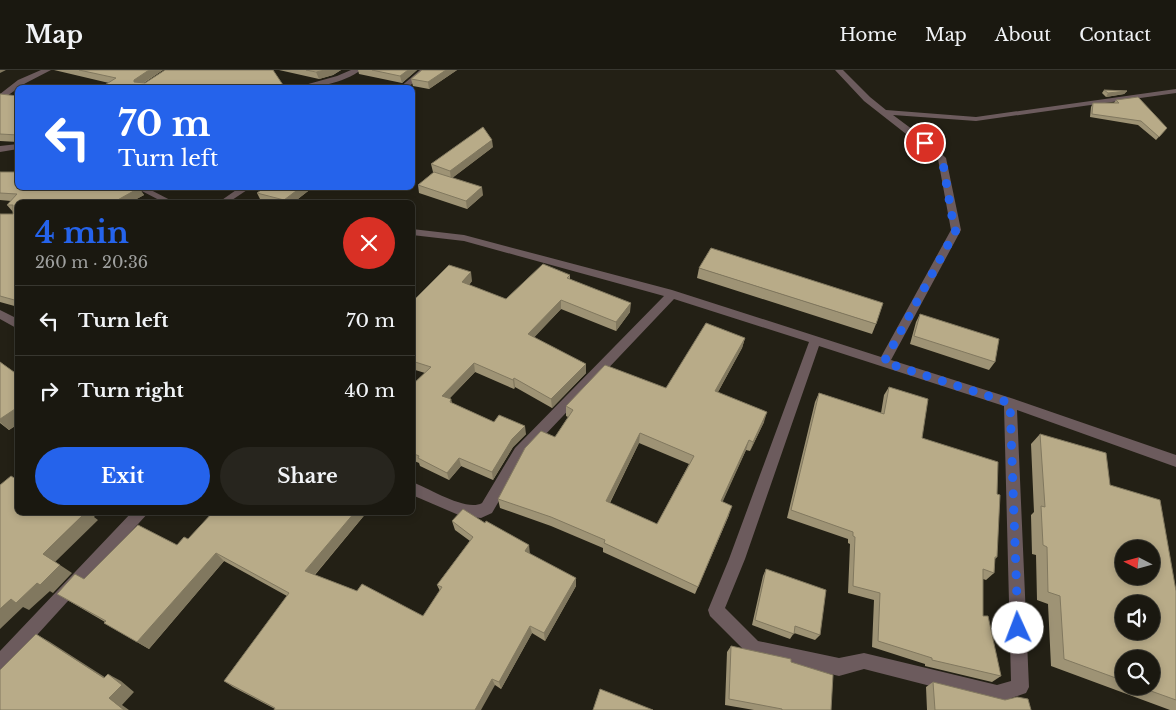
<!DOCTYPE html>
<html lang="en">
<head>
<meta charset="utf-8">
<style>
	body { margin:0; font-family:"Libre Baskerville",serif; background:#27251e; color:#f1f3f6; height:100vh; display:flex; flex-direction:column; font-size:19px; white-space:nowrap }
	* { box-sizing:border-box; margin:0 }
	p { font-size:16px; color:#9fa09f }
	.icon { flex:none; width:28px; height:28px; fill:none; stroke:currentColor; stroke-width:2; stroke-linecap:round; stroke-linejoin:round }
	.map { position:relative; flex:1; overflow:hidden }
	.drawer { position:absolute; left:15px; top:130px; width:400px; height:315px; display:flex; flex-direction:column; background:#1a1810; border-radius:8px; box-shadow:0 2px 8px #0003,0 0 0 1px #383730 }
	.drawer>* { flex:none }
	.top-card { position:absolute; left:15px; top:15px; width:400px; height:105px; border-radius:8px; box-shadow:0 2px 8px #0003,0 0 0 1px #383730; background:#2563eb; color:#fff; overflow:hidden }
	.needle { width:32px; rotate:276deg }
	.tools { position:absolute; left:1115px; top:470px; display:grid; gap:10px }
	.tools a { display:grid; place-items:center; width:45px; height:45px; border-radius:50%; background:#1a1810; box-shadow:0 2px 8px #0003,0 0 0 1px #383730; font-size:25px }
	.pin { position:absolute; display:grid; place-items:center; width:42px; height:42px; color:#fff; margin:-21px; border:2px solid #fff; border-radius:50%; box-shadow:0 1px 5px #0007 }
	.me { position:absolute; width:55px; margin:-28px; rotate:358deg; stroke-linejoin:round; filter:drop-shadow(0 0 4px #0008) }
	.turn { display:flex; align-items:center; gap:18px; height:105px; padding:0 20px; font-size:22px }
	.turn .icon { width:65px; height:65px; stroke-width:2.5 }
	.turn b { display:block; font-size:35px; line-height:42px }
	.round { display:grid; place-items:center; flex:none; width:52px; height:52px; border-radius:26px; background:#27251e }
	.overview { display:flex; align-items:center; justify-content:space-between; height:85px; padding:0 20px }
	h1 { font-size:30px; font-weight:700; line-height:38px; color:#2563eb }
	.primary-button { display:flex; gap:10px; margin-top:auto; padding:10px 20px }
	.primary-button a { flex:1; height:58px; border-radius:30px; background:#2563eb; color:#fff; font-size:20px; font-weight:700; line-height:58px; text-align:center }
	.primary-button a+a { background:#27251e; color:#f1f3f6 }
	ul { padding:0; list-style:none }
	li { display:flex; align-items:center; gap:15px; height:70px; padding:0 20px; border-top:1px solid #383730 }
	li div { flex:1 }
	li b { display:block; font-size:19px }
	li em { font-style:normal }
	header { display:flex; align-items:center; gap:30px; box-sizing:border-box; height:70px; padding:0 25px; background:#1a1810; border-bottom:1px solid #383730 }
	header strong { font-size:24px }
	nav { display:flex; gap:28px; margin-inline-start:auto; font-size:18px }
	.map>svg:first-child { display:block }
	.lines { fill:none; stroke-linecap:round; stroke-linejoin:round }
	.street { fill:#6c5b5d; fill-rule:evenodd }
	.wall { fill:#9e9375; fill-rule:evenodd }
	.shaded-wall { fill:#81785f }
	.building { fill:#b8ab88; stroke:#81785f; fill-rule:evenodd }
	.route { stroke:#2563eb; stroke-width:9; stroke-dasharray:0 16.2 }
</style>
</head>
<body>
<header>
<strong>Map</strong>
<nav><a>Home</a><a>Map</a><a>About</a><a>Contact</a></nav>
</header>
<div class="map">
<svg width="1176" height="640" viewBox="0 0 1176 640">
	<rect width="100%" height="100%" fill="#232015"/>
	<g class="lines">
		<!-- street -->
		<path class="street" d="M41,0h10l-27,14 -17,12 -7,-2 18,-14z
			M351,0h10c-17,13 -46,18 -67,18l43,-12z
			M420,0h9l-22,18h-8z
			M835,0h8l27,27 16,13 90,7 200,-28v4l-200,28 -83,-6 35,26 18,17 15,72 -70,130 123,39 162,56v12l-159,-57 12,277 -3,6 -29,10 -133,-34 -25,7 -85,-20 -6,-2 -38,-38 -2,-6 21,-51 80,-217 -135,-43 -149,157 -33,57 -11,5 -20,-2 -49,-21v-13c17,6 54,30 70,21l33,-55 149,-152 -200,-55 -52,-6v-6l52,6 208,55 209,67 70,-127 -13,-71 -74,-58zM819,276l185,60 7,275 -14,4 -133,-32 -25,5 -81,-17 -33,-33 20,-49z
			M18,74v5l-18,3v-6z
			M136,118h11l27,14h-11z
			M239,118h11l-21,14h-10z
			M0,240l18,9v10l-18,-10z
			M132,442h17l-143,157 -6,3v-21z"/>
	</g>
	<!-- wall -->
	<path class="wall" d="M54,0h109l-19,13h-35z
		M279,0h62l-8,5 -14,4z
		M358,0h59l-15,13 -43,-9z
		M422,0h35l-28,19 -16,-3 -2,-7z
		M1104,20l23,1 -3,3 -18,3 -4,-4z
		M0,24l18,2v46l-18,-1z
		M1116,30l51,28 -11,12 -18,-15 -48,-8 1,-10 2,-4h21z
		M493,77l-41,31 31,17 -16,14 -48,-16 -1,-8 16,-13h-1l-2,-8z
		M0,102l139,16 5,7 -13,7h-113v105l-18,-5v-88h13v-2l-6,-7 4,-4 -11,-1z
		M312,118l-18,14h-27l-6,-1 -4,-8z
		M699,198l177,56 -4,10 -175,-56z
		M570,205v4l60,33 -14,19 -55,-22 -27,28 52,36 -34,35 -37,-21 -1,2 -39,-17 -26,27h2l1,4 42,19 32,12 -13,13 -20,33 -32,-14 -12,14 -29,-14 -1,-3 -7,-3v-75l13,-12 -13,-4v-71l3,1 57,-18 -3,4 37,14z
		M920,244l75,48 -6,8 -79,-26 6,-22z
		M745,268l-3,10 -24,44 46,30 -14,29 -4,-1 -24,52 7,13 -34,79 -92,-42v-4l-52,-22 -51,-18 -2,-9 57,-62 13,-20 -2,-1v-10l100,-18zM639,373l50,21 -32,60 -47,-21z
		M0,292l18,13v49l-9,6 -9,-7z
		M889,317l33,51 75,56v63l-2,2 -1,14 -8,7 -3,-1v37l18,60 -9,6 -67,-16v-2l-53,-17 2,-47 -26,-7 2,-49 -2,-1v-4l-61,-21 28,-116 4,-9 62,20 3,-18z
		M1040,364l70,51 66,106v119h-6l-119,-44 -3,-62 -11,-4 -1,-45 -4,-1 -1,-39 3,-3 -3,-68zM1124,589l27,27h-27z
		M203,442h164l-52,63 108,41 17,-25 -3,-6 33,-44 -15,-11 -3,-9 78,33 46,32 -31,55 -13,-8 -31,56 -6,-4 -220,24 -42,-22 -9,-6 63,-85 -63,-35 -75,88 -45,-26 1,-1 -48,-28 27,-15 93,-34 11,-6 22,-23z
		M766,499l54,66 -5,5 -21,-7 -4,6 -38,-14 11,-49z
		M731,576l60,16 40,48h-77l-29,-5 2,-53z
		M933,612l98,28h-104l-1,-23z"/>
	<!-- shaded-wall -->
	<path class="shaded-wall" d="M0,0h6l-6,3z
		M149,0h14l-25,16 -4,-4v-2z
		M325,0h16l-8,5 -14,4 -3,-7z
		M408,0h9l-15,13 -2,-7z
		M446,0h11l-28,19 -1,-7z
		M1127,21l-3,3 -18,3 2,-4z
		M492,70l1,7 -42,32 -1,-8z
		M482,117l1,8 -16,14 -1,-8z
		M139,118l5,7 -13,7h-17z
		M300,118h12l-18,14h-9l-1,-2z
		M471,202l1,9 -8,10 -2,-9z
		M561,230v9l-32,34 -1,-9z
		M631,233l-1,9 -14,19v-9z
		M745,268l-3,10 -29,53 2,-10z
		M474,293l1,9 -31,32 -2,-8z
		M586,294v9l-34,35 -1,-9z
		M514,308l1,9 -1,2 -1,-9z
		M18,337v17l-9,6 -9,-8v-3z
		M767,342l-3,10 -14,29 3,-9z
		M525,356l1,8 -13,13 -20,33 -1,-8 20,-33z
		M640,363l-1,10 -33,67v-9z
		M749,370l-3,10 -27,60 2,-9z
		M459,388l2,8 -12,14 -2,-7z
		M732,436l-3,9 -34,79 3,-7z
		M86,442h12l-4,5 4,3 -43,42 -12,-8z
		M355,442h12l-56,67 -6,-8z
		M529,475l1,9 -5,-3z
		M216,483l8,8 -75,88 -12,-7z
		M60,495l12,8 -19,20 -13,-8z
		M576,508v8l-31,55 -1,-8z
		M37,513l13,8 -21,19 -6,-3 -23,22v-20l11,-10z
		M530,556l2,7 -31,56 -2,-7z
		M36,564l14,8 67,43 -13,-7z
		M108,604l13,7 13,11 -12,13 7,5h-5l-15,-12z
		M492,609l3,6 -14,25h-6z"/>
	<!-- building -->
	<path class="building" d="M79,0h70l-15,10v2l11,1 20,-13h108l12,18h-185l16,-10z
		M306,0h19l-9,2z
		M372,0h36l-8,6z
		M422,0h24l-18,12 -17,-3z
		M1104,20l23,1 -19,2z
		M0,24l18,2v39l-18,-1z
		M1138,27l29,31 -8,9 -18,-16 -49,-7 1,-11h26l-3,-3z
		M483,57l9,13 -42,31 -19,-7z
		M0,102h18v16h121l-25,14h-96v99l-18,-5v-82h13v-9h-6l10,-11 -17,-1z
		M434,102l48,15 -16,14 -48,-16z
		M264,118h36l-16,12 -27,-7z
		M711,178l172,55 -7,21 -177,-56z
		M543,194l27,11 -3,3 64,25 -15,19 -55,-22 -33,34 58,30 -35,35 -37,-21 -1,2 -39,-17 -32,33 9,3 -1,3 44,20 5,-7 26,11 -13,13 -20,33 -33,-14 -12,15 -29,-15 1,-2 -7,-3v-68l19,-18 -19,-6v-63l3,1 34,-34 22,7 -9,10 44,17z
		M920,244l79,25 -4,23 -81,-26z
		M706,253l39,15 -30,53 52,21 -14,30 -4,-2 -28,61 11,5 -34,81 -94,-44 1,-3 -54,-23 -53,-18 27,-51 16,-17 14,6 18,-27 -7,-4 39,-41 61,23zM640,363l54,23 -37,68 -51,-23z
		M0,292l18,13v32l-18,12z
		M889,317l39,12 -6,39 76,24 -1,32 3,1 -3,62h-2l-1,16 -11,-4v47h5l13,60 -69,-16v-2l-54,-17 2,-48 -27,-7 2,-49 -2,-1v-4l-62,-22 28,-117 65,21z
		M1040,364l66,19 4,32 50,15 16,91v109l-39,-14h14v-27h-27v22l-60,-22 -4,-63 -12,-4 -1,-45 -4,-2 -2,-39 4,1zM1124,479h27v27h-27zM1124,534h27v27h-27z
		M11,406l5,3 2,-2v35h68l-43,42 17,11 -20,20 -3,-2 -21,20 -5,-4 -11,10v-124z
		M463,439l22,14 1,-2 43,24 -4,6 51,27 -32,55 -14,-7 -31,56 -7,-3 -17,31h-201l1,-2 -51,-27 65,-88 -73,-40 -79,89 -33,-19 2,-2 -49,-27 18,-20 9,5 54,-54 39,20 7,-8 4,2 25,-27h142l-50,59 52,20 5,-7 61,32 19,-29 -5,-2 36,-48 -21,-16z
		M766,499l60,21 -6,45 -25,-9 -1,8 -39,-14z
		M36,564l68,44 4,-4 14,11 -13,13 15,12h-124v-40z
		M731,576l60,13v3l42,13 -2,35h-49v-1l-53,-10z
		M933,612l72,18 12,-3 11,2 3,11h-96z
		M600,619l53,21h-60z"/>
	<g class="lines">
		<!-- route -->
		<path class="route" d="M925,73l17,15 10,58 4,14 -72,132 126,41 8,225"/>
	</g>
</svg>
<div class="tools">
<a><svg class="needle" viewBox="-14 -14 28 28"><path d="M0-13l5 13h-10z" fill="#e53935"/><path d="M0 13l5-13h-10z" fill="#9fa09f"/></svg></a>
<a><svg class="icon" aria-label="sound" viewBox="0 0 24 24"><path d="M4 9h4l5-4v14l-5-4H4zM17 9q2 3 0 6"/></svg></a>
<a><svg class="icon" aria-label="search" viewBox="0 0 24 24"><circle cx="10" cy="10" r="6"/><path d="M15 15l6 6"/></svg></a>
</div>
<div class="pin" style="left:925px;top:73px;background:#d93025"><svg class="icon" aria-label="arrive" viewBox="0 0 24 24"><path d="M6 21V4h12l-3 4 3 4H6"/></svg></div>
<svg class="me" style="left:1018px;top:558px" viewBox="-20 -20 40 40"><circle r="19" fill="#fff"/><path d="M0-13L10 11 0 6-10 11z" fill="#2563eb"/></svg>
<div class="top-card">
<div class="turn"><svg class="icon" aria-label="left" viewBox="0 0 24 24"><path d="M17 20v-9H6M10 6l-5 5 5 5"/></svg><div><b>70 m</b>Turn left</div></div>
</div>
<section class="drawer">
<div class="overview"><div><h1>4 min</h1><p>260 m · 20:36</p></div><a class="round" style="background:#d93025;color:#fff"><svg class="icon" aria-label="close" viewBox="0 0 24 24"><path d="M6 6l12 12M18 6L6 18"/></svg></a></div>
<ul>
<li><svg class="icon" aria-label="left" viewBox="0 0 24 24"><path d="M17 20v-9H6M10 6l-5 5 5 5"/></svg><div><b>Turn left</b></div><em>70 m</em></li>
<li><svg class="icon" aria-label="right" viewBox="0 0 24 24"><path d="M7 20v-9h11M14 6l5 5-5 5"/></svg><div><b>Turn right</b></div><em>40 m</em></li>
</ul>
<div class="primary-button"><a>Exit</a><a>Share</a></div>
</section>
</div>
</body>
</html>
